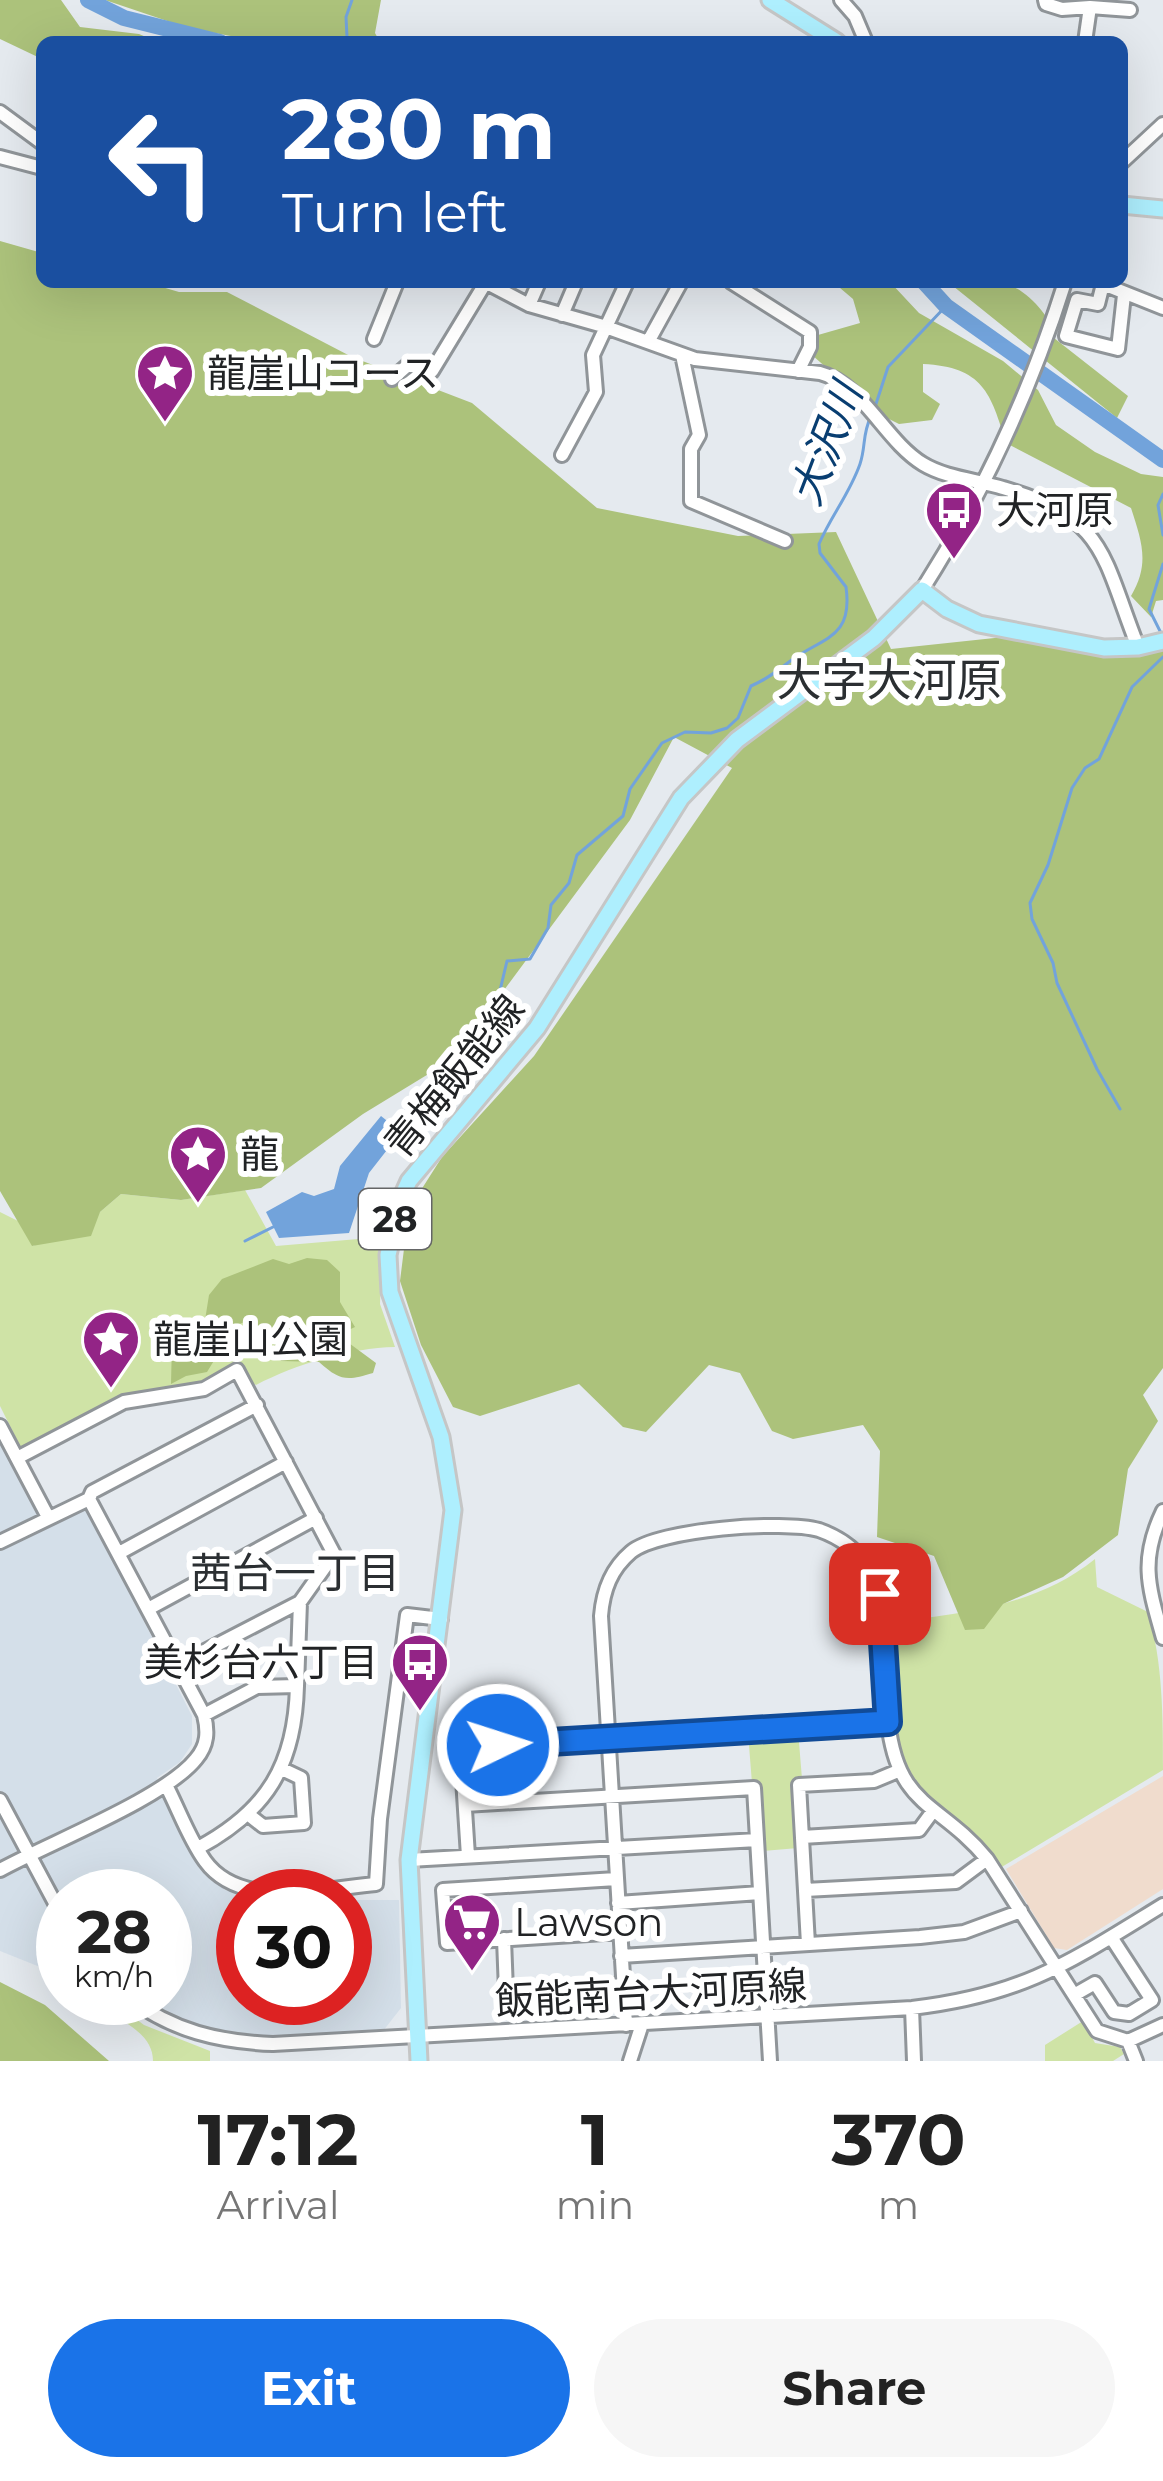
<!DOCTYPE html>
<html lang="en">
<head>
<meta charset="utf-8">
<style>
	body { margin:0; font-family:Montserrat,"Noto Sans JP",sans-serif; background:#f6f6f6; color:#222; height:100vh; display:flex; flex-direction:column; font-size:45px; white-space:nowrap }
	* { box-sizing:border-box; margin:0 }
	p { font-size:39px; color:#767676 }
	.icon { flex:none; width:66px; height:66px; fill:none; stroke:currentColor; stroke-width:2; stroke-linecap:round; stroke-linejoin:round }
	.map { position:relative; height:2061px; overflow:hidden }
	.sheet { display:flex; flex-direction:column; background:#fff; flex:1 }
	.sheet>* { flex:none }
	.banner { position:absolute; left:36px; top:36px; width:1092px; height:252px; border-radius:18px; box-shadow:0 12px 48px #0002; background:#1a4fa0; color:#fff; overflow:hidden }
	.speed { position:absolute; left:36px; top:1869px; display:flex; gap:24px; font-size:60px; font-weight:700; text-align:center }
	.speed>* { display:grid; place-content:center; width:156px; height:156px; border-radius:50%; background:#fff; box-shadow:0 12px 48px #0002; line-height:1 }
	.speed small { font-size:30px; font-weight:400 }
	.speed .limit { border:18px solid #d22; background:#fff; color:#111 }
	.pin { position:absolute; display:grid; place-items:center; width:102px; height:102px; color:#fff; margin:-51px; border-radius:24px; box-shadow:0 6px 18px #0006 }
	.me { position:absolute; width:132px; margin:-66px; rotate:86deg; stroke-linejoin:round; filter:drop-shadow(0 0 9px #0008) }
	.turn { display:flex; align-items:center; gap:42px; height:252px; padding:0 48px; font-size:54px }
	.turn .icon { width:156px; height:156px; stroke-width:2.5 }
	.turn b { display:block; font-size:84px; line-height:102px }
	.eta { display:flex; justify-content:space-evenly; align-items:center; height:204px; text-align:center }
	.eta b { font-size:72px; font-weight:700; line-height:84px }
	.button { display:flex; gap:24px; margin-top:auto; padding:24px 48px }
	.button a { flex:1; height:138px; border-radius:72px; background:#1a73e8; color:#fff; font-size:48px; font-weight:700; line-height:138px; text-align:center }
	.button a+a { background:#f6f6f6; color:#222 }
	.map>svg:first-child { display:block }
	.commercial { fill:#f0dccd }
	.built { fill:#d4dfe9 }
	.green { fill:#cfe3a6 }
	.forest { fill:#acc27b }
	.water { fill:#72a3db }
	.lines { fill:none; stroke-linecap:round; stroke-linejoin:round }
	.stream { stroke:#72a3db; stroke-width:3 }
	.river { stroke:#72a3db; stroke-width:16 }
	.minor-casing { stroke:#909599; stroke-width:18 }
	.major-casing { stroke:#c5c6c6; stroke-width:21 }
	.minor { stroke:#fff; stroke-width:12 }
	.major { stroke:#aeeffe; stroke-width:15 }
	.route-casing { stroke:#114b97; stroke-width:30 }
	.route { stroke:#1a73e8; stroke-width:21 }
	.labels { text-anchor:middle; stroke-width:12; stroke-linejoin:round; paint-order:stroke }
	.shield { fill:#fff; stroke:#646566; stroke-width:3 }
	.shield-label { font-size:36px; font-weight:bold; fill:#212325 }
	.poi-label { font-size:39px; fill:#212325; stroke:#fff; text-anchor:start }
	.street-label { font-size:39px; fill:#212325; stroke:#fff }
	.water-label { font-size:42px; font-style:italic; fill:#093e71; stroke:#fff }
	.neighbourhood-label { font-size:42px; fill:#2b2f32; stroke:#fff }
	.quarter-label { font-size:45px; fill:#2b2f32; stroke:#fff }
</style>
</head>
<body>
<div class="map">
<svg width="1163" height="2061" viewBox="0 0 1163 2061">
	<rect width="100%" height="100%" fill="#e5eaef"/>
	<!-- commercial -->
	<path class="commercial" d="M1163,1776v113l-96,61 -13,-2 -48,-79z"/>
	<!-- built -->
	<path class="built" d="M0,1440l45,89 42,-20 105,207v28l-12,18 -23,16 43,88 25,24 25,6h-7v102h102v-98h54l2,108 -18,23 -105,8 -52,-4 -55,-16 -32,-21h26v-102h-102v65l-8,12 -55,-22z"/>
	<!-- green -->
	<path class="green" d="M245,1190l31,56 106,-9 -2,67 15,43c-45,1 -99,17 -139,38l-9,-6 -8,-13 -39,19 -78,13 -101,50 -21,-42v-194l18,9 15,25 67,-34 21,-18 60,6z
		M1095,1559l2,28 51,25c15,51 15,104 15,158l-163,98c-25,-30 -57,-50 -84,-78 -31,-34 -26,-122 -30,-167 73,-9 150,-16 209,-64z
		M798,1730l4,49 -9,2 5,67 -35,3 -6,-68h-5l-4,-50z
		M88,1998h20l36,27 66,26v10h-57c0,-33 -43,-43 -65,-63z
		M1083,2021l12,22 25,4 4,7 -11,7h-68v-16z"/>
	<!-- forest -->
	<path class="forest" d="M0,0h61l19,27 59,7 19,8h-116v17l-42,-20z
		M105,0h276l-6,33 5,9h-118l-74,-14z
		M0,241l42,12v29h103l34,10h48l125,65 120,46 125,105 141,28 98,-4 55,117 132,-14 84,20 56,-5v718l-20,27 15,26 -30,48 -10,66 -55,42 -60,27 -19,25 -19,1 -31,-74 -57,-19 3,-86 -17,-26 -70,14 -21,-8 -32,-58 -31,-8 -63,67 -23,-5 -44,-43 -99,32 -27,-9 -32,-62 -21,-64 9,-72 33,-52 92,-101 198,-288 -58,-31 -44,83 -177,239 -90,55 -102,74 -80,12 -60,-6 -21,18 -9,24 -59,10 -32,-55z
		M833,282h57l29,31 84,48 35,29 18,35 39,27 46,22 22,3v123l-7,1 -5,16 -20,-21c19,-32 11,-54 0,-88l-125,-65c-15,-50 -23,-76 -83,-79v28l17,12 -8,16 -33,4 -20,-10 -67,-59 6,-20 42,-12 -7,-24z
		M948,282c17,0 36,-3 52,0 23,4 52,33 54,56l74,58 -11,22z
		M307,1258l20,2 13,12v30l15,25 -17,8 38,28 -3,10c-26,8 -33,8 -54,-11l-38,-1 -12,-26 -21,-14 -12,4 -29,47 -21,4 -15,8 1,-42 30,-3 7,-44 13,-16 51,-20 16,5z
		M0,1982l45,23 64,56h-109z"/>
	<!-- water -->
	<path class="water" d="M381,1116l20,16 -32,41 -20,60 -70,5 -13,-26 36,-20 12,4 20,-7 6,-23z"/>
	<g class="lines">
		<!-- stream -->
		<path class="stream" d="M351,42l-4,-5 -1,-20 6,-17
			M875,407l13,-40 58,-61
			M1163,494l-5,11 5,30
			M1162,635l-13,-26 14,-45
			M1120,1109l-23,-40 -40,-86 -4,-20 -21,-44 -2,-16 18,-38 24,-77 13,-20 14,-9 33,-72 31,-30
			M392,1124l100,-100 15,-63 23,-2 18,-31 3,-23 18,-22 8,-28 46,-39 7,-27 32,-46 23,-11 26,1 16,-5 11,-10 13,-32c17,-7 27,-16 42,-27 32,-22 60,-22 53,-72l-26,-34 -1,-9c12,-28 31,-51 41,-80 6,-18 2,-29 11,-48
			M245,1241l28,-14"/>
		<!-- river -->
		<path class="river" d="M88,0l36,18 96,24
			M924,282l22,24 217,154"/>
		<defs>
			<path id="minor" d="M841,0l14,16 11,26
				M1045,0l1,4 16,5 28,-2 -5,35
				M1090,7l40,3
				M0,112l42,31
				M0,157l42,11
				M1122,162l41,-38
				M485,282l44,23 74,21 92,33 125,14c43,11 65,68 103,91 23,14 55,16 80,24 104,30 99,68 135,159
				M731,282l79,50v15l-12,24
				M1124,295l-6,54 -52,-13 11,-36 21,4 5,-20 60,24
				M529,305l10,-23
				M562,315l14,-33
				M374,339l23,-57
				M648,342l33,-60
				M682,355l17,80 -8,14v52l94,40
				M392,379l16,-14 24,6 54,-89
				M562,455l34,-63 -3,-37 34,-73
				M922,590c61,-96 109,-200 143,-308
				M0,1426l48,91
				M17,1458l107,-56 80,-13 33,-19 97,184 -34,48
				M1163,1511c-24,50 -14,77 0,127
				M0,1542l89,-43 3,-7 165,-87
				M119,1553l167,-91
				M148,1609l168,-91
				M178,1665l122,-63 -3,84
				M166,1785c13,25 23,54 39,76 36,50 120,27 171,23l4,-65 27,-204 34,4
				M0,1800l63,118
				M465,1805l289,-17 16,273
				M249,1815l14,11 41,-3 -3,-45 -19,-9
				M802,1837l117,-7 14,-19
				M198,1848c69,-37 97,-83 99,-162l-40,1 -53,28
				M468,1856l-7,-108 427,-26c10,87 51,79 99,137l110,172 31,10 35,-16
				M409,1860l348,-20
				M0,1870c49,-27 165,-72 196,-111 12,-14 12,-28 8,-44l-115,-216
				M616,1879l-173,11 4,53 173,-11
				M805,1890l151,-8 31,-23
				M618,1903l142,-10
				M504,1939l2,52 117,-6
				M808,1944l-9,-159 75,-4 24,-10
				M621,1956l299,-19 44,-5 57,-21
				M1074,1995l21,-12 19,29 15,2 23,-14 -41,-63
				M129,1998c44,33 90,44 144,46l639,-36c112,-13 158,-46 251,-103
				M912,2008l2,53
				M626,2025l-25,-409c2,-26 10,-47 30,-64 28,-23 153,-32 188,-22 20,7 38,20 50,38 25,41 18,107 19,154
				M1128,2041l8,20
				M630,2061l12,-37"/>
			<path id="major" d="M770,0l67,42
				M1122,205l41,4
				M419,2061l-10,-201 44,-350 -12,-73 -51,-145 -2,-37 12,-54 9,-20 128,-153 144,-230 56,-58 137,-102 48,-48 25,19 32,15 125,24 34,-1 25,-6"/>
		</defs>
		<!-- minor casing -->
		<use href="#minor" class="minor-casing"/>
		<!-- major casing -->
		<use href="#major" class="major-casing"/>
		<!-- minor -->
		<use href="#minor" class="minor"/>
		<!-- major -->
		<use href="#major" class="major"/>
	</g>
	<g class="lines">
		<defs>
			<path id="route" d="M498,1745l390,-23 -8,-128"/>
		</defs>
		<!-- route casing -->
		<use href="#route" class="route-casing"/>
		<!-- route -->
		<use href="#route" class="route"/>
	</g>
	<!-- icons -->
	<defs>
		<symbol id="sight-pin" viewBox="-11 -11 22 30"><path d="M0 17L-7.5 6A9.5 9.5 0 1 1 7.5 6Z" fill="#932486" stroke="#fff"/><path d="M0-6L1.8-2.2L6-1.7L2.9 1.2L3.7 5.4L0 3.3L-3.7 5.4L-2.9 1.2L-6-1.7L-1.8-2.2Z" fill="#fff"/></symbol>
		<symbol id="bus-pin" viewBox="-11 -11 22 30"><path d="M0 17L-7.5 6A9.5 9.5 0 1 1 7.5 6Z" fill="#932486" stroke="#fff"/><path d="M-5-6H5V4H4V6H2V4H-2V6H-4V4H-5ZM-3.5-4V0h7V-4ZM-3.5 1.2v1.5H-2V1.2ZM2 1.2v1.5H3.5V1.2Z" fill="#fff"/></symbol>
		<symbol id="supermarket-pin" viewBox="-11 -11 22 30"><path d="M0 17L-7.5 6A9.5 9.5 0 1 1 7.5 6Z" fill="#932486" stroke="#fff"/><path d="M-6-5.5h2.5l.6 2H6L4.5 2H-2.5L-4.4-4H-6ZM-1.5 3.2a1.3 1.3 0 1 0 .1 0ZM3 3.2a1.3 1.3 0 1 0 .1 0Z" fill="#fff"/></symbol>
	</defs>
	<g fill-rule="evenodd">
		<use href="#sight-pin" x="132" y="340" width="66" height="90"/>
		<use href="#bus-pin" x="921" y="477" width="66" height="90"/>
		<use href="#sight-pin" x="165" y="1121" width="66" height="90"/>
		<use href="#sight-pin" x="78" y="1306" width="66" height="90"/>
		<use href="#bus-pin" x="387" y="1629" width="66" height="90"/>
		<use href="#supermarket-pin" x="439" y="1889" width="66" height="90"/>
	</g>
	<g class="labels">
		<!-- shield labels -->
		<rect class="shield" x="359" y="1189" width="72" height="60" rx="9"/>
		<g class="shield-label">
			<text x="395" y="1232">28</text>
		</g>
		<!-- poi labels -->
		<g class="poi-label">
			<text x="207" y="387">龍崖山コース</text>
			<text x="996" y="524">大河原</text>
			<text x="240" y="1168">龍</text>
			<text x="153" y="1353">龍崖山公園</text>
			<text x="378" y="1676" text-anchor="end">美杉台六丁目</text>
			<text x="514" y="1936">Lawson</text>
		</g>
		<!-- street labels -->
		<g class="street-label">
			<text transform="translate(454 1076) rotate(-51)" y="14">青梅飯能線</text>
			<text transform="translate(651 1993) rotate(-3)" y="14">飯能南台大河原線</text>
		</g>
		<!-- water labels -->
		<g class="water-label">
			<text transform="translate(826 444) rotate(-69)" y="15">大沢川</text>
		</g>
		<!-- neighbourhood labels -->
		<g class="neighbourhood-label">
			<text x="295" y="1588">茜台一丁目</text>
		</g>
		<!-- quarter labels -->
		<g class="quarter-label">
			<text x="889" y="696">大字大河原</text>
		</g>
	</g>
</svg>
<div class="speed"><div>28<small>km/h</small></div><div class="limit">30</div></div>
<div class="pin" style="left:880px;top:1594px;background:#d93025"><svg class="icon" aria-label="arrive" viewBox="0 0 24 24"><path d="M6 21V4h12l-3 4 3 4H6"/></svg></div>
<svg class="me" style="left:498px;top:1745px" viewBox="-20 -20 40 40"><circle r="17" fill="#1a73e8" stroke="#fff" stroke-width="3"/><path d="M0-11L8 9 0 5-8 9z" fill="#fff"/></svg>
<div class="banner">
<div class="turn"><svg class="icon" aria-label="left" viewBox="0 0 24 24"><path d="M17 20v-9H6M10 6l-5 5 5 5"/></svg><div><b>280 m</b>Turn left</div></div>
</div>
</div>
<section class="sheet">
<div class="eta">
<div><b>17:12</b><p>Arrival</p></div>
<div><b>1</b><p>min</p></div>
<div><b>370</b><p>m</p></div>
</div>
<div class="button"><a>Exit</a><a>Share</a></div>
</section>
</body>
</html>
